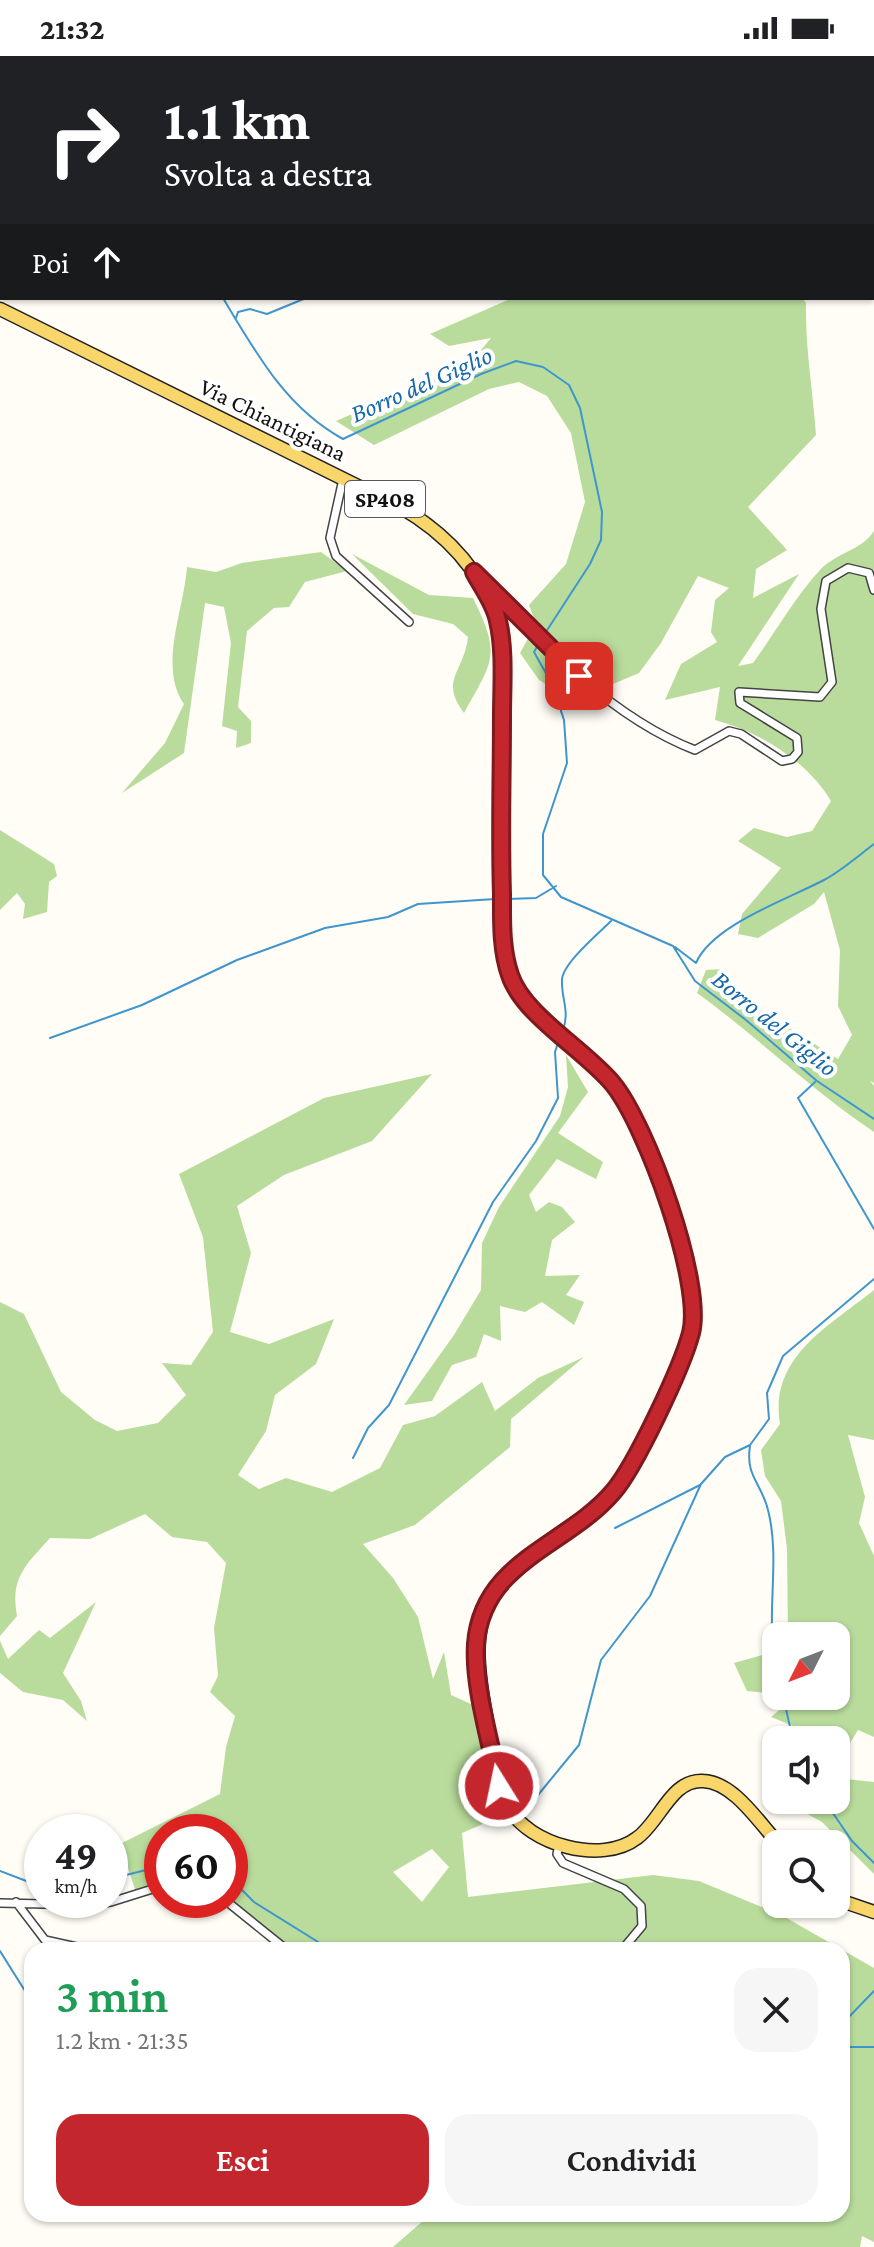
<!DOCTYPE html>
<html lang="it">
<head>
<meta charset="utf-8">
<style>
	body { margin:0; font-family:"Crimson Pro",serif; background:#f6f6f6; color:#202124; height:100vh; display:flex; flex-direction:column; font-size:30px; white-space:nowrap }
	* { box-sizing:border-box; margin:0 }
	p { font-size:26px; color:#757577 }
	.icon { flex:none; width:44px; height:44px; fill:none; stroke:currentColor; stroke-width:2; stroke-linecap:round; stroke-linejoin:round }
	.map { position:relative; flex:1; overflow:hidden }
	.panel { position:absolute; left:24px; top:1886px; width:826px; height:280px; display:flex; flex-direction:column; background:#fff; border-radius:24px; box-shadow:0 2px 6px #0004 }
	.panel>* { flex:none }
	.hud { position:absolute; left:0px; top:0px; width:874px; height:244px; box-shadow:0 2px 6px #0004; background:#202124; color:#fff; overflow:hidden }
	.needle { width:52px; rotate:228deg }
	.buttons { position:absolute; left:762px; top:1566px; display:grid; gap:16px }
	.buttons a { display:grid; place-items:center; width:88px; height:88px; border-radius:16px; background:#fff; box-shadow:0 2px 6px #0004; font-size:40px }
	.speed { position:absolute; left:24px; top:1758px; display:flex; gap:16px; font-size:40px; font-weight:700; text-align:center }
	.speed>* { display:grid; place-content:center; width:104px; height:104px; border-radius:50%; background:#fff; box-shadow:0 2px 6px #0004; line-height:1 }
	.speed small { font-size:20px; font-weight:400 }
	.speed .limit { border:12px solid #d22; background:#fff; color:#111 }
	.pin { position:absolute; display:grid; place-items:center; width:68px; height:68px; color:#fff; margin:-34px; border-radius:16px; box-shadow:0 4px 12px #0006 }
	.me { position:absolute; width:88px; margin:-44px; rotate:350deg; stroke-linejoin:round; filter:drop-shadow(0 0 6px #0008) }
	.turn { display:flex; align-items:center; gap:28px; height:168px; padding:0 32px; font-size:36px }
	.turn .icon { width:104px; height:104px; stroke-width:2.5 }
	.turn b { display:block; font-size:56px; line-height:68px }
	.then { display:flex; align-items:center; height:76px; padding:0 32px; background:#0003; gap:16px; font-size:30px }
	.round { display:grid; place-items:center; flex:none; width:84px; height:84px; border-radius:24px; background:#f6f6f6 }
	.headline { display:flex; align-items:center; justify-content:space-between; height:136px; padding:0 32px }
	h1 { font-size:48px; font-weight:600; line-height:60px; color:#1e9e55 }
	.action { display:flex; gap:16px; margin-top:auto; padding:16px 32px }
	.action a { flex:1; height:92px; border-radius:24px; background:#c4262e; color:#fff; font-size:32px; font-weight:600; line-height:92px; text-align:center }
	.action a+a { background:#f6f6f6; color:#202124 }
	.status { display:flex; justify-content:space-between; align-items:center; height:56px; padding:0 40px; background:#fff; direction:ltr }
	.status svg { height:22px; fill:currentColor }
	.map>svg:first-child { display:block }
	.forest { fill:#b9dc9c; fill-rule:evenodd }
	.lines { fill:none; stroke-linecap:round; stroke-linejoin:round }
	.stream { stroke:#3f96cf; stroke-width:2 }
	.street-casing { stroke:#444; stroke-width:10 }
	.primary-casing { stroke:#222; stroke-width:15 }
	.street { stroke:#fff; stroke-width:7 }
	.primary { stroke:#f9d66b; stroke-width:12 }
	.route-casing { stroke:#7f191e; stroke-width:20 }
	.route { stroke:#c4262e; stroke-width:14 }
	.labels { text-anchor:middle; stroke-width:8; stroke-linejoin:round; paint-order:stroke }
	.shield { fill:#fff; stroke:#585858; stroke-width:2 }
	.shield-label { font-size:22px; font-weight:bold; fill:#111 }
	.street-label { font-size:24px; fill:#111; stroke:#fff }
	.water-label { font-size:26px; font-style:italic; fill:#1768a6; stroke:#fff }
</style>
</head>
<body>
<div class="status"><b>21:32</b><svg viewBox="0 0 49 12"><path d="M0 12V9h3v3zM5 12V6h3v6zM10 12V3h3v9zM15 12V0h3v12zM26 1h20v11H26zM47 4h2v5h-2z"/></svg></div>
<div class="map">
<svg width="874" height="2191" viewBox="0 0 874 2191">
	<rect width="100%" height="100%" fill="#fffdf5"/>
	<!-- forest -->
	<path class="forest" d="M22,0h228l-198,2z
		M269,0h373v2h-371z
		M512,242h290l4,5c-1,45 7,88 10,132l-68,72 39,43 -31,19 -3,29 46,-24 -61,92 15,-3c22,-30 42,-66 67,-93 17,-18 41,-19 54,-39v552l-4,-2 4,5v46c-63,-42 -116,-95 -177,-139l9,-23 17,-1 16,27 99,63 14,-24 -14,-29 2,-56 -16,-58 -10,12 -56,34 -20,-4 4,-20 39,-46 -43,-27 16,-13 33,9 25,-6 19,-30c-24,-40 -71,-69 -116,-81l5,-33 -55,13 16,-36 36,-22 -6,-10 4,-32 14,-12 -31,-12 -37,67 -22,30 -26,11 -24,-14 4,30 -10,7 -44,-27 -19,-27 16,-29 -7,-19 37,-41 19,-62 -14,-69 -24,-37 -28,-14 -30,7 -115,56 -38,-24 135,-59 20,-24 -42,8 -19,-12z
		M321,496l26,19 -42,11 -16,25 -15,1 -27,23 -9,76 13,14v22l-15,5 1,-17 -15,-5 9,-83 -7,-36 -19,-4 -21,150 -62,40 43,-50 19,-39c-26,-37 0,-94 3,-137l29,5 26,-9z
		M352,498l77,41 44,3c28,57 21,61 -9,115 -25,-34 0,-40 4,-76l-15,-13 -40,-10z
		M0,774l54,34 3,12 -8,6 -2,30 -24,7 2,-15 -8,-11 -17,17z
		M566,999l22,37 -30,41 45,29 -7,17 -39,-20 -28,36 7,17 13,-10 13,5 13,15 -23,18 -7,36 35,-1 -14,20 18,7 -10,23 -32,-23 -17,10 -25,-6 1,35 -17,-7 -8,23 -24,8 -20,36 -28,4 50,-70 27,-45 1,-47 17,-36 61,-91 8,-29z
		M432,1018l-60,67 -88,34 -47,31 14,47 -21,79 39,12 65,-25 -18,45 -41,31 -9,36 -28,44 21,14 27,-11 46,14 48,-24 23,-43 32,-9 47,-34 13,29 43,-33 46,-21 -73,62 -1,28 -95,78 -52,19 30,34 25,39 15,62 11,-27 7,43 22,10 26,112 -37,16 6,64 185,-22 46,6 84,35 91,52v274l-12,-6 -2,11h-467l38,-33h411v-264h-558l-54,-50v-68h-68v60h-26l-16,-48 100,-50 6,-47 9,-31 -25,-24 8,-16 -4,-48 12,-65 -19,-21 -35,-5 -27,-23 -55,25 -40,-1c-24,27 -40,39 -33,78l-17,20v-334l24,12 37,78 34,28 22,11 41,-8 28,-28 -24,-32 29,2 22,-33 -10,-95 -24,-63 145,-76zM432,1793l17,18 -27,35 -29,-30z
		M874,1234v150l-26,-5 17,62 -6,26 15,33v181l-16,-7 -22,36v-26h-29l11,-4 -47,-19 23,-19 -7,-2h49v-60h-48l-1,-87 -6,-48 -16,-25 -4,-26 19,-26c-11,-67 48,-97 94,-134z
		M96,1546l-33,71 18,28 6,20 -24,-21 -40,-8 -23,-19v-32l8,18 31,-29 11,8z
		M776,1595v43l-29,-3 -13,-28z
		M836,1722l38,4v92l-52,-52 -31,-17 -1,-5h46z"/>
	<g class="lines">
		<!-- stream -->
		<path class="stream" d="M91,0l1,2
			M358,2l1,-2
			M223,242c33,55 63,110 120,141l138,-65 35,-13 27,6 26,18 11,23 22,104 -1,28 -11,24 -48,74
			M236,262l2,-6 12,-3 17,5 39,-16
			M539,587l-5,9 18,32 12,36 3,43 -24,71v41l18,22 112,49 22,35 51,39 71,61 57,38
			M506,843l30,-1 20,-12
			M675,891l21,16c16,-38 92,-64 128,-83 17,-9 34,-24 50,-36
			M563,974c7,-19 -2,-32 -1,-50 0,-16 37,-47 49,-59
			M50,982l92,-33 95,-45 88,-32 63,-11 30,-13 77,-5
			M815,1026l-17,16 76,131
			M750,1390c-5,30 12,38 18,64 13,51 -3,103 8,153
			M353,1402l15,-30 21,-23 104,-203 43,-61 22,-43 -3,-46 4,-12
			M615,1472l85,-43
			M783,1640l10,44
			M538,1739l41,-50 22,-85 49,-64 51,-112 24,-27 25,-12 19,-26 -2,-26 16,-37 91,-77
			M824,1744l28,41 22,22
			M0,1815l42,16
			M230,1822l24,24 77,48
			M110,1823l52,-13
			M0,1895l32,51
			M842,1968l32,-33
			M842,1991h32"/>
		<defs>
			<path id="street" d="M343,423l-13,59 6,18 73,66
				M484,526c60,64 128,136 211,168l34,-19 12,3 41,27 10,-2 6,-7 -1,-14 -57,-35 -1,-11 81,5 12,-15 -11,-73 5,-28 22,-13 21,5 5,17
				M559,1789l-2,9 6,9 61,26 17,17 1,20 -20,24
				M225,1844l62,50
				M16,1846l29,38 45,10
				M0,1847l87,2 24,-3 51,-16"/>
			<path id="primary" d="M0,253l402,199c43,25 76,60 94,107 6,16 4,38 5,55 4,73 -2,146 0,219 1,29 -2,64 10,90 20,43 72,69 102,105 33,40 90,197 79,248 -8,32 -60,141 -82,163 -15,15 -34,27 -51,39 -78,55 -91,82 -74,176 6,32 8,68 23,97 21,38 94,58 129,31 23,-16 34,-59 66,-57 31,1 56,42 76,63
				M836,1843l38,13"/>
		</defs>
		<!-- street casing -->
		<use href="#street" class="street-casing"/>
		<!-- primary casing -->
		<use href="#primary" class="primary-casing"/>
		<!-- street -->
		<use href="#street" class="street"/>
		<!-- primary -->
		<use href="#primary" class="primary"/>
	</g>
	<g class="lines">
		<defs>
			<path id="route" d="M499,1730c-8,-43 -26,-100 -23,-142 6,-83 91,-98 137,-152 22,-25 69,-125 78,-159 13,-50 -45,-209 -78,-249 -28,-34 -90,-69 -103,-109 -9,-26 -8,-54 -8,-81 -2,-59 0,-118 0,-178 0,-30 3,-66 -4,-95 -3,-17 -16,-34 -24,-49l105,104"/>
		</defs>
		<!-- route casing -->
		<use href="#route" class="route-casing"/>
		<!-- route -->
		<use href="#route" class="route"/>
	</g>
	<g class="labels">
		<!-- shield labels -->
		<rect class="shield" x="345" y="425" width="80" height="36" rx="6"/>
		<g class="shield-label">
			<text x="385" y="451">SP408</text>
		</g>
		<!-- street labels -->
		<g class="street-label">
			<text transform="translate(273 364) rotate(26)" y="8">Via Chiantigiana</text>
		</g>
		<!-- water labels -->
		<g class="water-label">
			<text transform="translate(421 328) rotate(-24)" y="9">Borro del Giglio</text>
			<text transform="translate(775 967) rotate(39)" y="9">Borro del Giglio</text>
		</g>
	</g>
</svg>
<div class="buttons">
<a><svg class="needle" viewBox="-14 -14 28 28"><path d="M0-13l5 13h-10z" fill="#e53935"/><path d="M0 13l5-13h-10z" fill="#757577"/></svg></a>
<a><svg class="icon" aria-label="sound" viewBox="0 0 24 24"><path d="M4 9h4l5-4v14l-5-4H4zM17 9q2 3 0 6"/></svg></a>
<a><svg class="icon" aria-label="search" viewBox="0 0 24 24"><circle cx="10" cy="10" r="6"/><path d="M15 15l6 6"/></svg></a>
</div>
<div class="speed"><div>49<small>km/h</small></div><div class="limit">60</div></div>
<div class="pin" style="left:579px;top:620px;background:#d93025"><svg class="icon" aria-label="arrive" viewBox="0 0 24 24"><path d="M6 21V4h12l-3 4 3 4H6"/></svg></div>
<svg class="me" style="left:499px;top:1730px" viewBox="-20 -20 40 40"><circle r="17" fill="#c4262e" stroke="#fff" stroke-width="3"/><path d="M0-11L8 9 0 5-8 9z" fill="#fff"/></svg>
<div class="hud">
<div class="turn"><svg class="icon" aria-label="right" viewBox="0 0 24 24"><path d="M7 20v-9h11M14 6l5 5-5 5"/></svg><div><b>1.1 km</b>Svolta a destra</div></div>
<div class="then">Poi<svg class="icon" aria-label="ahead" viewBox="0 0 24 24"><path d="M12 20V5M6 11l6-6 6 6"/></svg></div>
</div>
<section class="panel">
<div class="headline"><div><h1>3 min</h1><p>1.2 km · 21:35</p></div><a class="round"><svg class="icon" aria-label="close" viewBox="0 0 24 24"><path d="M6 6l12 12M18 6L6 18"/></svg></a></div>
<div class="action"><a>Esci</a><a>Condividi</a></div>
</section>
</div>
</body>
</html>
